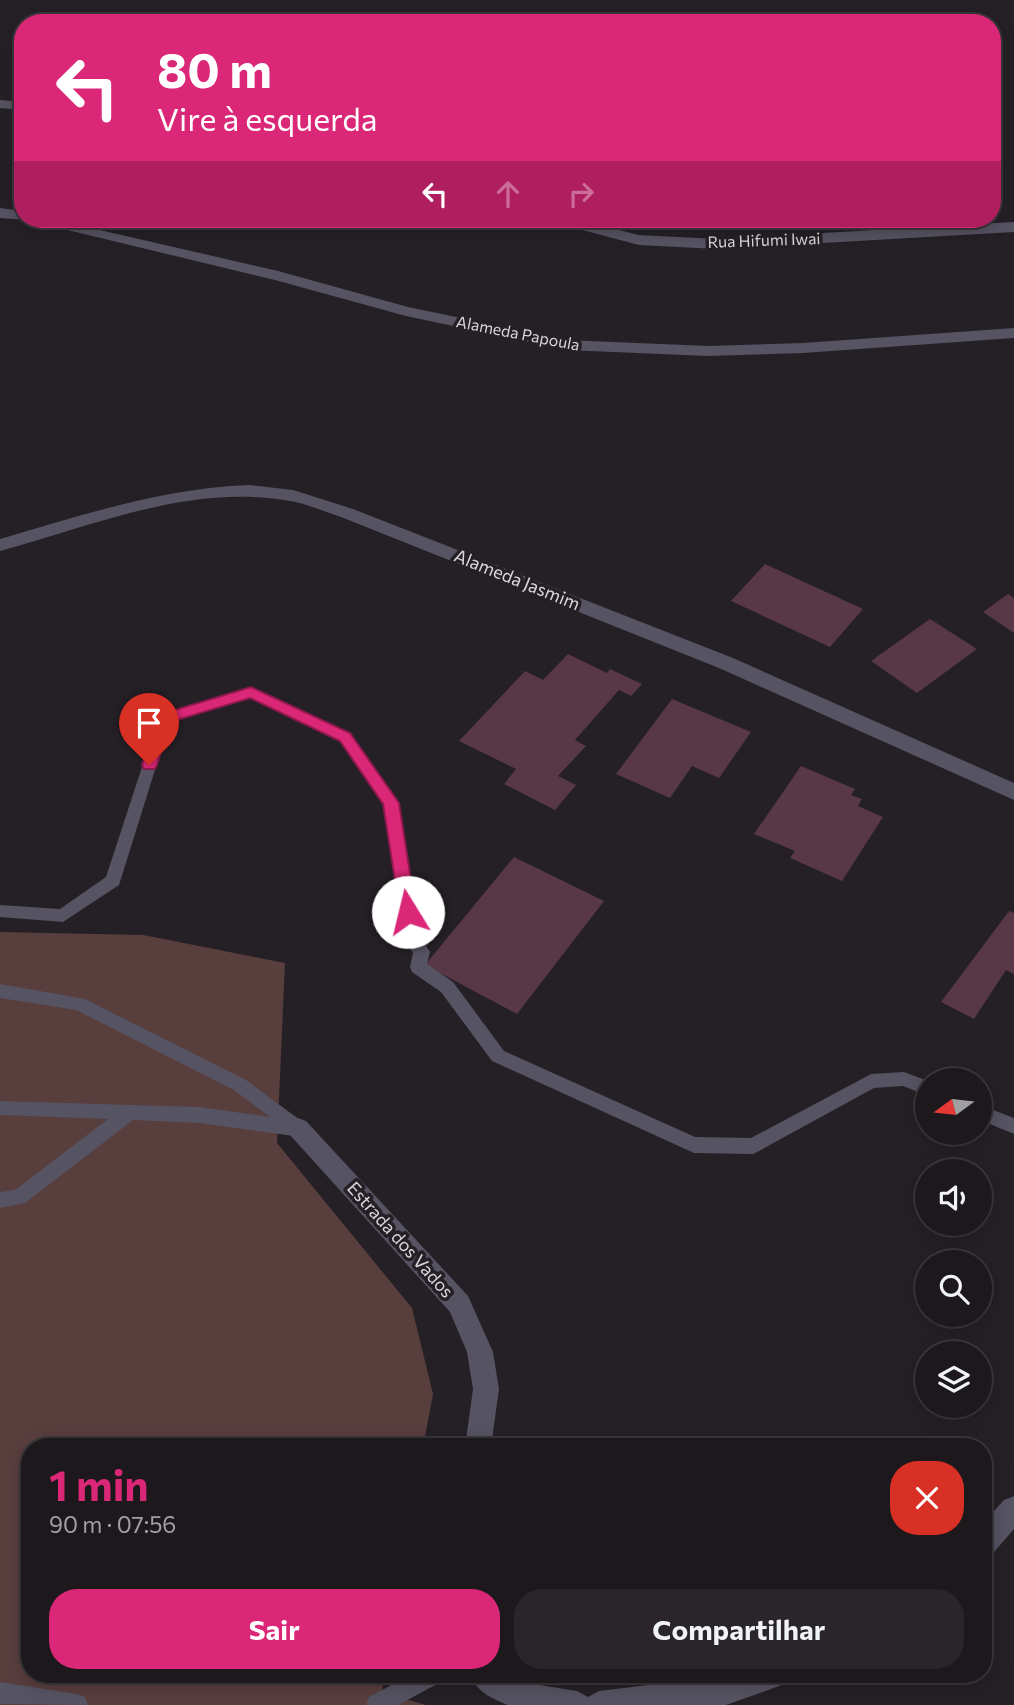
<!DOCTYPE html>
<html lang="pt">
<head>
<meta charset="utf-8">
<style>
	body { margin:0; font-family:Commissioner,sans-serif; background:#292529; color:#f1f3f6; height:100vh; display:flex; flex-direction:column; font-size:26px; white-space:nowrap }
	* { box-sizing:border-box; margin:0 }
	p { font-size:23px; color:#a0a0a3 }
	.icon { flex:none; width:38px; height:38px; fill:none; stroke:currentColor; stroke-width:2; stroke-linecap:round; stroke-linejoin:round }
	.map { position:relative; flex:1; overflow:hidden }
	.details { position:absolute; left:21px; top:1438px; width:971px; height:245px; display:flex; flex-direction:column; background:#1c181c; border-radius:28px; box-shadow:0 4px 18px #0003,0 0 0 2px #3a373b }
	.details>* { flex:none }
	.guide { position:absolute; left:14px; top:14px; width:987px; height:214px; border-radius:28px; box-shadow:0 4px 18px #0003,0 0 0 2px #3a373b; background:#db2777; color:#fff; overflow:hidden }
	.needle { width:46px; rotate:255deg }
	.controls { position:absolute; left:915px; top:1068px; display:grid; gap:14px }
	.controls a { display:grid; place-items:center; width:77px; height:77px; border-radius:50%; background:#1c181c; box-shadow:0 4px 18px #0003,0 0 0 2px #3a373b; font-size:35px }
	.pin { position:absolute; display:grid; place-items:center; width:60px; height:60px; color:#fff; margin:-72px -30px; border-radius:50% 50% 50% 0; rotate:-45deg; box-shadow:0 0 7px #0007 }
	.pin .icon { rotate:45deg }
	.me { position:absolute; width:77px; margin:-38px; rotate:351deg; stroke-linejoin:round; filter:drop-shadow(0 0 5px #0008) }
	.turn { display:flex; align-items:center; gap:24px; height:147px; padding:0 28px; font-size:32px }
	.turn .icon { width:91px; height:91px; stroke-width:2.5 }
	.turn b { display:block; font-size:49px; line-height:60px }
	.lanes { display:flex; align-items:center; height:66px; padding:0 28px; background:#0003; justify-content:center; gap:35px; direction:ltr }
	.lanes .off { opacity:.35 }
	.round { display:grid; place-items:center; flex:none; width:74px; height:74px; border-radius:28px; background:#292529 }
	.head { display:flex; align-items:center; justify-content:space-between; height:119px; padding:0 28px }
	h1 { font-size:42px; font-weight:700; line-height:52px; color:#db2777 }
	.cta { display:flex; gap:14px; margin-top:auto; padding:14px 28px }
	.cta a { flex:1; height:80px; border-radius:28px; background:#db2777; color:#fff; font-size:28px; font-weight:700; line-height:80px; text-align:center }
	.cta a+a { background:#292529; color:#f1f3f6 }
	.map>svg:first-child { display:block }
	.green { fill:#593e3e }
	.building { fill:#583747 }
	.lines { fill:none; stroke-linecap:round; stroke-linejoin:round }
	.lane { fill:#565362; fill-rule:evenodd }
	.street { fill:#565362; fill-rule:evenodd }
	.route { fill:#db2777; stroke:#8e194d; stroke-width:2 }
	.labels { text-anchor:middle; stroke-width:7; stroke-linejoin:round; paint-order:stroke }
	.far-street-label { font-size:16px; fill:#dad7db; stroke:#252026 }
	.street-label { font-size:18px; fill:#dad7db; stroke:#252026 }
</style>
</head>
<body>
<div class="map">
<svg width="1014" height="1705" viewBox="0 0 1014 1705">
	<rect width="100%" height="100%" fill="#252026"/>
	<!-- green -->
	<path class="green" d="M0,932l143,3 142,28 -8,180 135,165 21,86 -10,53h-393v228h354l-2,17 44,13h-426z"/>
	<!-- building -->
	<path class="building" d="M765,564l98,45 -33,38 -99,-46z
		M1008,594l6,4v35l-31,-21z
		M930,619l47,30 -60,44 -46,-32z
		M568,654l39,19 3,-4 32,15 -11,12 -12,-6 -44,50 11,6 -28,30 18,9 -21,25 -51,-26 12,-15 -57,-28 66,-70 18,9z
		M672,699l79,33 -32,46 -27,-12 -22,32 -54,-24z
		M801,766l54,23 -4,6 11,4 -4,7 25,11 -41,64 -52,-23 5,-7 -41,-17z
		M514,857l90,44 -87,113 -92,-49z
		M1009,911l5,2v61l-8,-4 -32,49 -33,-17z"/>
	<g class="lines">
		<!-- lane -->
		<path class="lane" d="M251,687l99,46 46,66 24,138 10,15 -3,12 26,18 51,69 191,86 56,1 120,-64 33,-2 24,9v15l-25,-10 -29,2 -115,63 -6,3 -59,-1 -202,-92 -51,-69 -29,-20 -2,-5 3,-14 -9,-14 -21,-135 -43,-63 -90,-43 -80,24 -51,163 -56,37 -63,-5v-12l60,4 46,-32 53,-162z
			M0,984l85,15 161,81 58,43 3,5 -3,5 -10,3 -95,-13 -66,-3 -108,83 -25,5v-16l15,-2 93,-71 -108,-4v-14l199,6 71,10 -36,-27 -158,-80 -76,-12z
			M980,1105l34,13v16l-34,-14z
			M410,1675h32l-3,8 -41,22h-32l3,-8z
			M0,1682l77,12 8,3 3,8 -88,-1z"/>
		<!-- street -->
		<path class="street" d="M0,100l23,2v8l-23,-2z
			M0,208l23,3v8h29l226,52 130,36 158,33 142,6 95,-3 211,-15v10l-211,15 -95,3 -142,-6 -160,-34 -131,-36 -249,-60 -26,-2z
			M549,219h25l65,16 78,4 297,-17v10l-297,17 -78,-4 -87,-23z
			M250,485l43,5 60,19 380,149 281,125v17l-295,-132 -378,-151c-19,-6 -38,-15 -57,-17 -97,-15 -192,26 -284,51v-12c83,-24 163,-51 250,-54z
			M298,1118l8,3 162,175 25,56 6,37 -8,58h-26l8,-58 -6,-37 -17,-40 -160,-177 -4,-7 4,-7z
			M1014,1496v33l-20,23 -10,3v-33l20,-22z
			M470,1675h37l20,8 50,8 11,6 11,-6 131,-16h56l-4,10 -56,20h-218c-17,-7 -31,-13 -38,-30z"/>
	</g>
	<!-- route -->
	<path class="route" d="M251,687l99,46 49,70 17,109 -2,5h-12l-2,-5 -17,-108 -43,-63 -90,-43 -80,24 -13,43 -2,4h-11l-2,-4 16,-50z"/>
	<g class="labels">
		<!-- far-street labels -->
		<g class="far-street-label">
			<text transform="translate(764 240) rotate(-2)" y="6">Rua Hifumi Iwai</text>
			<text transform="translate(518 333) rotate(11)" y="6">Alameda Papoula</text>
		</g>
		<!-- street labels -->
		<g class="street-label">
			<text transform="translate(517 580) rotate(22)" y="6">Alameda Jasmim</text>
			<text transform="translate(400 1240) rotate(48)" y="6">Estrada dos Vados</text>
		</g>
	</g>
</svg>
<div class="controls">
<a><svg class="needle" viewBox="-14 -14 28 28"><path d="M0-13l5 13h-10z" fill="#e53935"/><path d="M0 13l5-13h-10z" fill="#a0a0a3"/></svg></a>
<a><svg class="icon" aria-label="sound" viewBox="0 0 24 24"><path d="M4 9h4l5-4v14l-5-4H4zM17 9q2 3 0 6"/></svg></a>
<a><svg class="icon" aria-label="search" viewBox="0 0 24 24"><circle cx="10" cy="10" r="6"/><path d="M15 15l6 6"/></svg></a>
<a><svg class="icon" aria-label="layers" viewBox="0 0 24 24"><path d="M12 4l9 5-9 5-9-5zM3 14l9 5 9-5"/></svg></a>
</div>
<div class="pin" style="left:149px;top:765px;background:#d93025"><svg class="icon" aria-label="arrive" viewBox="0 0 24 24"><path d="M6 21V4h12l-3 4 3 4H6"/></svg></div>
<svg class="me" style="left:408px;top:912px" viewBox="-20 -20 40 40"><circle r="19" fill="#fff"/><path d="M0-13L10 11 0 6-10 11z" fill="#db2777"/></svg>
<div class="guide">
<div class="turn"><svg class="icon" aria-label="left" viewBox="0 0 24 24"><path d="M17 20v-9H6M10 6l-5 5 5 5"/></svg><div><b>80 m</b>Vire à esquerda</div></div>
<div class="lanes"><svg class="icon" aria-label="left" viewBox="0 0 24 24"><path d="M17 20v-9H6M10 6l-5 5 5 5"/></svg><svg class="icon off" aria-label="ahead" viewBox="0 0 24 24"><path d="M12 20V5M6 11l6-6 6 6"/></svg><svg class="icon off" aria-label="right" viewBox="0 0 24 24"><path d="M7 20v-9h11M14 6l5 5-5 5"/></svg></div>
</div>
<section class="details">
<div class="head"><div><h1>1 min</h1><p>90 m · 07:56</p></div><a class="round" style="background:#d93025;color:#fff"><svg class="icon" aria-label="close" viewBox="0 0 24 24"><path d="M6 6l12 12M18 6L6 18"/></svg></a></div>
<div class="cta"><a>Sair</a><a>Compartilhar</a></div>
</section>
</div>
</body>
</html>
